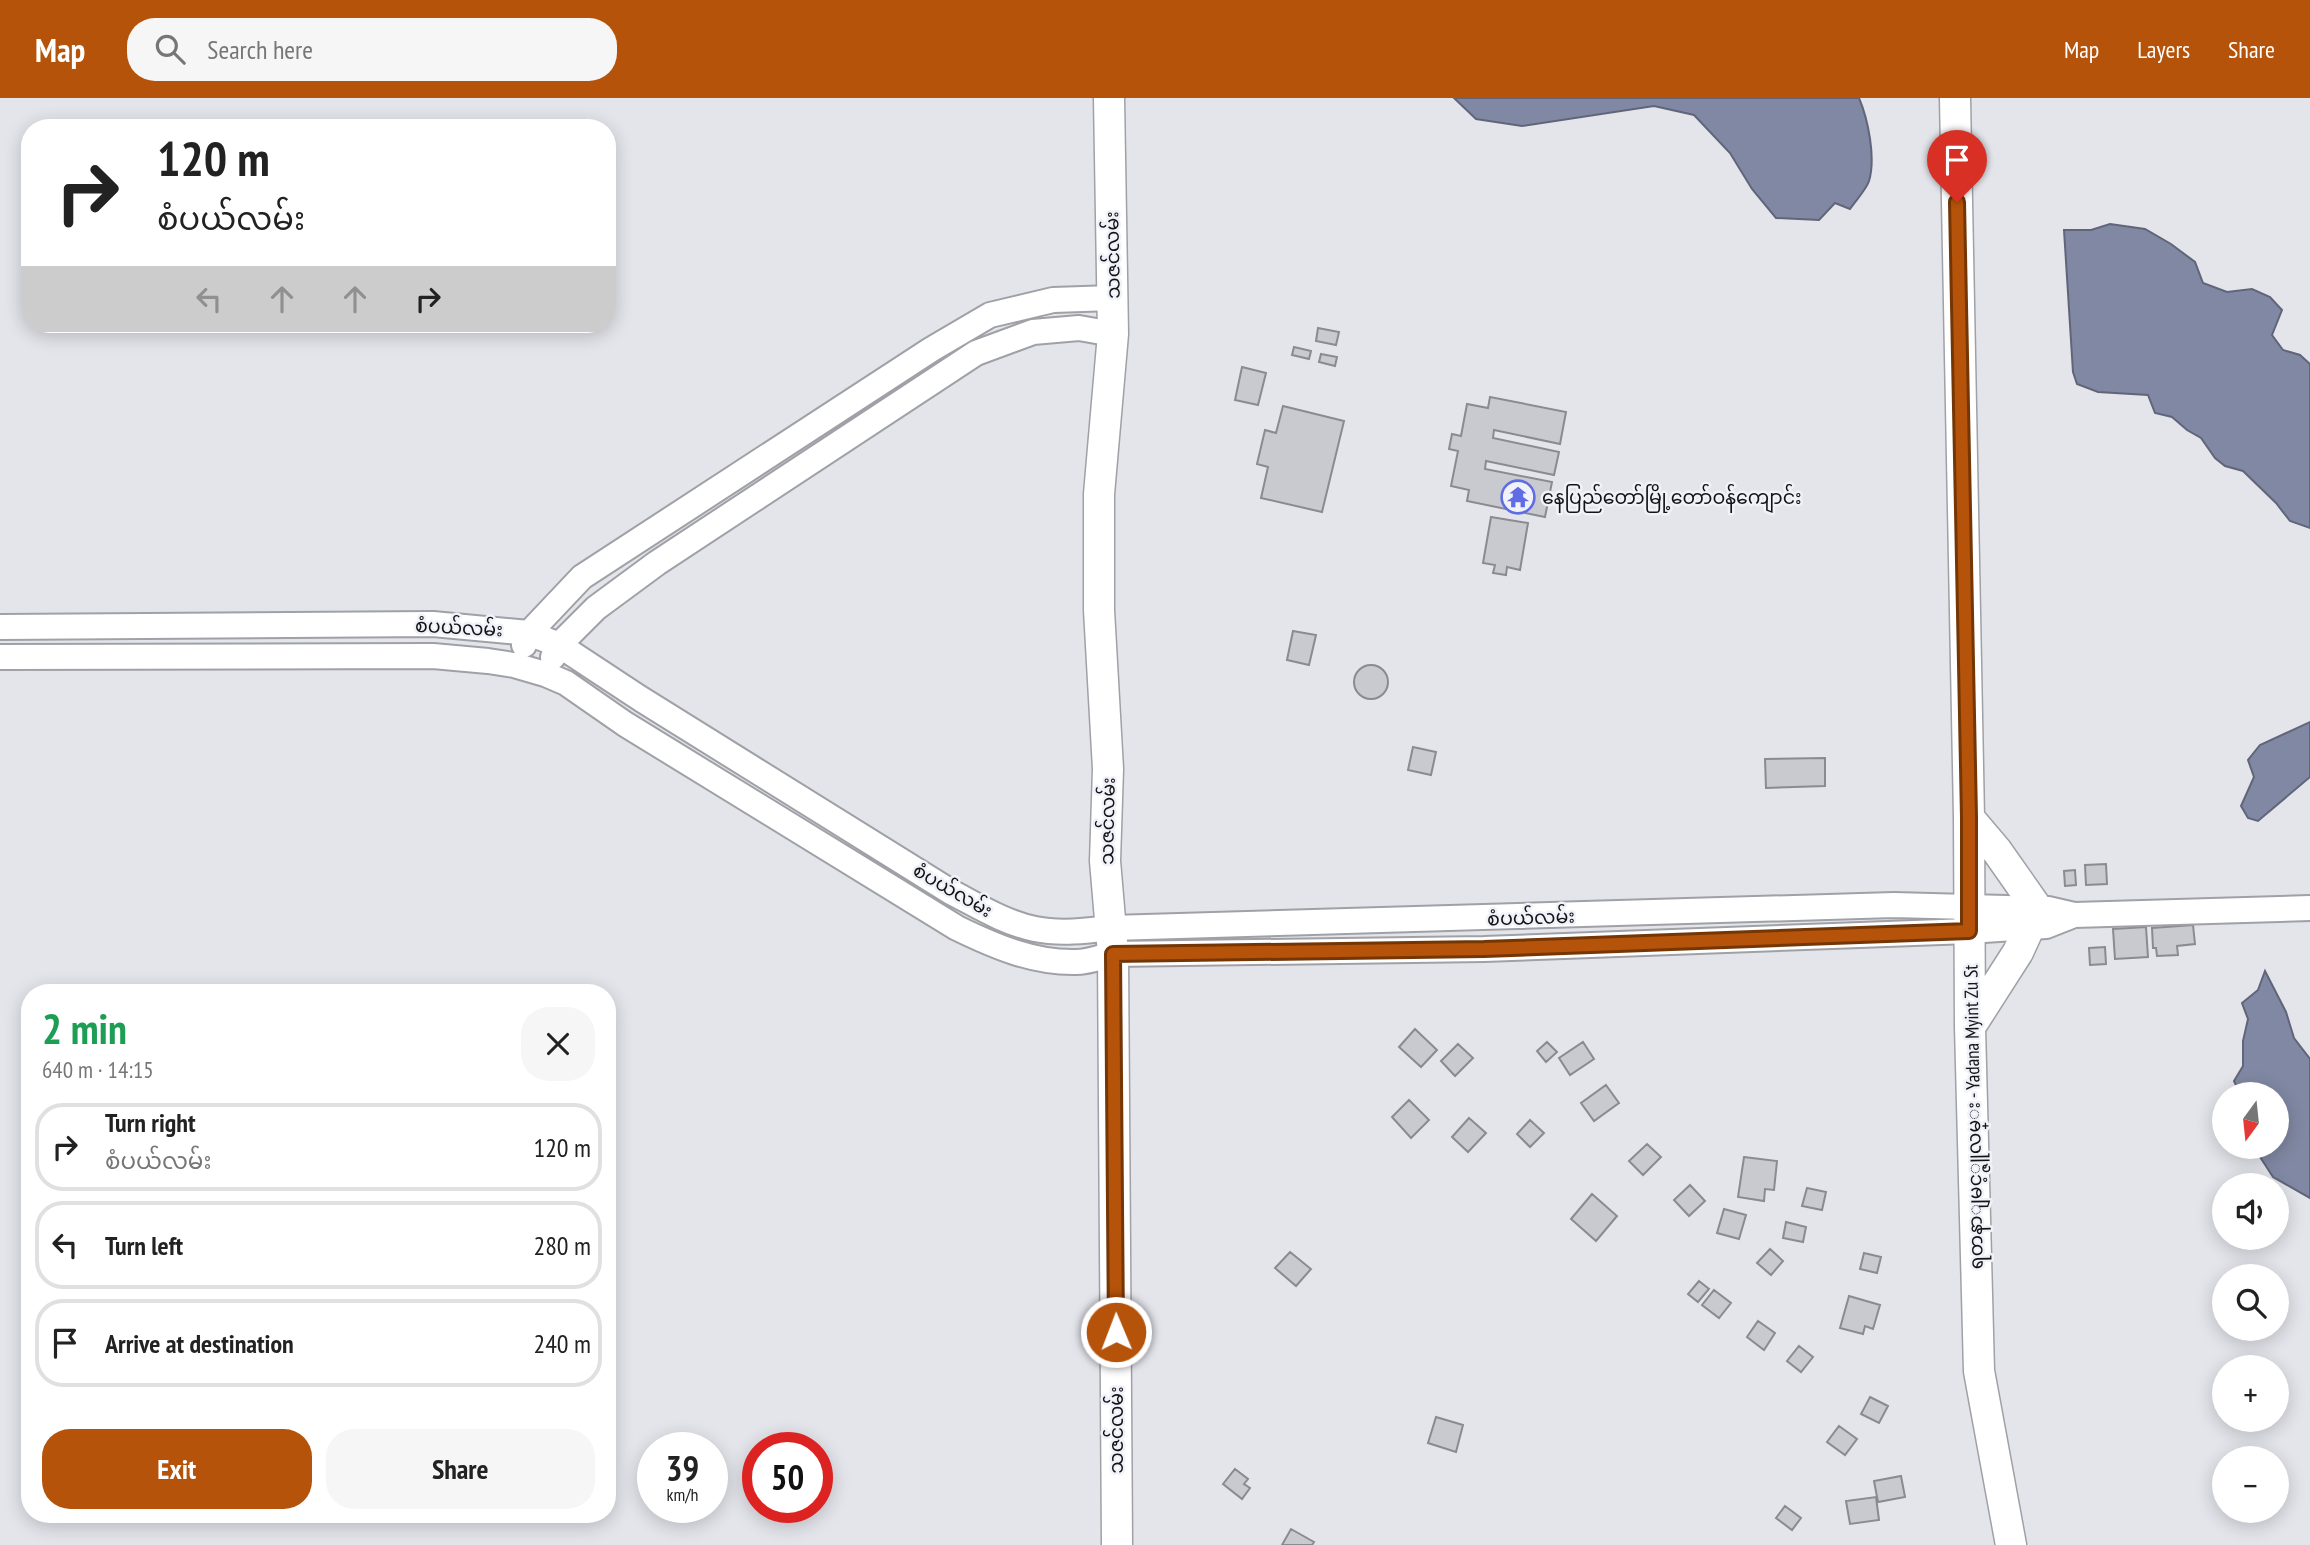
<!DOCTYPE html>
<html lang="en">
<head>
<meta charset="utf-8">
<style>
	body { margin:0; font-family:"PT Sans Narrow","Noto Sans Myanmar",sans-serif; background:#f6f6f6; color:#222; height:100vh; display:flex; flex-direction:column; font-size:26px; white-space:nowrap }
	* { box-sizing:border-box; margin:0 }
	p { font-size:23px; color:#767676 }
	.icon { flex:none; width:38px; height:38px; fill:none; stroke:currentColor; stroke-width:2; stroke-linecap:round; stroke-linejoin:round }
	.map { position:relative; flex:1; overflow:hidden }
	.sheet { position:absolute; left:21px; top:886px; width:595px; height:539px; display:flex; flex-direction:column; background:#fff; border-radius:28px; box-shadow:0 4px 18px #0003 }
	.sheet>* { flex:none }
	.banner { position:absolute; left:21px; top:21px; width:595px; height:214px; border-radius:28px; box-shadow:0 4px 18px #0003; background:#fff; color:#222; overflow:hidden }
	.needle { width:46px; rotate:195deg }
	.buttons { position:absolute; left:2212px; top:984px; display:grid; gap:14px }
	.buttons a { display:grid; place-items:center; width:77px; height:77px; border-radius:50%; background:#fff; box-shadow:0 4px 18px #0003; font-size:35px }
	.speed { position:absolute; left:637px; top:1334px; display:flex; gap:14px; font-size:35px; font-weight:700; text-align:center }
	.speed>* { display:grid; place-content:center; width:91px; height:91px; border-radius:50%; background:#fff; box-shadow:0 4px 18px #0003; line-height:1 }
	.speed small { font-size:18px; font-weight:400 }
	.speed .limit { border:10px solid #d22; background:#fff; color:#111 }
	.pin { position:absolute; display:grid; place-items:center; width:60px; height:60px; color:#fff; margin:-72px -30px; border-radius:50% 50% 50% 0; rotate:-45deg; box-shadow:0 0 7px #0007 }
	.pin .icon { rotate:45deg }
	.me { position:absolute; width:77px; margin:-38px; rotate:359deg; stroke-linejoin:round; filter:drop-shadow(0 0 5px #0008) }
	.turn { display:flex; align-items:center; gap:24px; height:147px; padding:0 21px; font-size:32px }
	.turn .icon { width:91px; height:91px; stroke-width:2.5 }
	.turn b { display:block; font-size:49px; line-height:60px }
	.lanes { display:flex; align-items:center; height:66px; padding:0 21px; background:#0003; justify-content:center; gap:35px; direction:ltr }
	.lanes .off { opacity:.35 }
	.round { display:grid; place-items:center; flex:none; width:74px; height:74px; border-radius:28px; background:#f6f6f6 }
	.head { display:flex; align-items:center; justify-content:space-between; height:119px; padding:0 21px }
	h1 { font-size:42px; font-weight:600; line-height:52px; color:#1e9e55 }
	.button { display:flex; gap:14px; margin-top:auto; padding:14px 21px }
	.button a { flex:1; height:80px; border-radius:28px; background:#b45309; color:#fff; font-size:28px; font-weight:600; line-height:80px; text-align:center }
	.button a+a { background:#f6f6f6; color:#222 }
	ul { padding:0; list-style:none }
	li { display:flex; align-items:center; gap:21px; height:88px; margin:0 14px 10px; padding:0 7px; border:4px solid #e0e0e0; border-radius:28px }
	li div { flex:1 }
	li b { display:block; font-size:26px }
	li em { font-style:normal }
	header { display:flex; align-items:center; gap:42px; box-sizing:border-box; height:98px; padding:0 35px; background:#b45309; color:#fff }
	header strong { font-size:33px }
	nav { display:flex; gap:38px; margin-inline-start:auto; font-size:24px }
	.search { width:490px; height:63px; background:#f6f6f6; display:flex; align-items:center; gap:18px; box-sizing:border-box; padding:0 24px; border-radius:28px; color:#767676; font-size:26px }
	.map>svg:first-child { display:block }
	.water { fill:#8188a3; stroke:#606579; stroke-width:2 }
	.building { fill:#c8cad0; stroke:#898b90; stroke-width:2 }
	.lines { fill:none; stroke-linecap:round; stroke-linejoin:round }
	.minor-casing { stroke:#9fa1a6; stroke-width:28 }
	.major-casing { stroke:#9fa1a6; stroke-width:33 }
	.minor { stroke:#fff; stroke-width:24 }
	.major { stroke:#fff; stroke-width:30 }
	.route-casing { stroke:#753606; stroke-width:18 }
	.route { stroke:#b45309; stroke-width:12 }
	.labels { text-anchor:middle; stroke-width:5; stroke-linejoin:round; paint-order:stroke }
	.street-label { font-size:19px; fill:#131316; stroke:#f1f2f9 }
	.poi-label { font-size:19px; fill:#131316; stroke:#f1f2f9; text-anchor:start }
</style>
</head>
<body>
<header>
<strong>Map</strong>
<div class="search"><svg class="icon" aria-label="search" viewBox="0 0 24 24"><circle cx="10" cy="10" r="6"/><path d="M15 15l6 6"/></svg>Search here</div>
<nav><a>Map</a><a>Layers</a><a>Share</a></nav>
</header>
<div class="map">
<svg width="2310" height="1447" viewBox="0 0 2310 1447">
	<rect width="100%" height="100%" fill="#e4e5eb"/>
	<!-- water -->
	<path class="water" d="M1454,0h405c9,21 17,60 10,83 -3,9 -13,19 -19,28l-15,-6 -16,17 -43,-2 -24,-29 -22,-36 -36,-38 -40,-9 -132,20 -46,-7z
		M2110,126l35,5 26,15 24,18 8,21 24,9 25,-3 18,8 12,13 -10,25 11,15 17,5 10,9v164l-20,-7 -14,-18 -33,-32 -18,-5 -10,-8 -14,-20 -14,-8 -15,-13 -17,-4 -7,-18 -50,-3 -21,-8 -4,-12 -9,-142h27z
		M2310,624v55l-52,44 -10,-3 -7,-12 13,-29 -6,-17 12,-15z
		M2265,873l21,41 8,26 16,21v139l-37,-21 -20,-31h24v-52h-37l-6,-13 9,-15v-25l5,-22 -6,-16 16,-13z"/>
	<!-- building -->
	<path class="building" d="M1318,230l21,4 -3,13 -20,-4z
		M1294,249l17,4 -2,8 -17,-4z
		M1321,256l16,3 -2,9 -16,-4z
		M1242,269l24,6 -8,32 -23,-5z
		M1490,299l76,15 -6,32 -66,-14 -1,8 66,14 -5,23 -68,-14 -1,8 67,13 -7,35 -78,-16 2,-11 -18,-4 7,-35 -9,-2 3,-15 9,2 6,-32 21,4z
		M1283,308l61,15 -22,91 -61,-14 7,-31 -11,-3 8,-34 11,3z
		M1491,419l37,6 -8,47 -13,-3 -1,8 -13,-2 2,-8 -12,-2z
		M1293,533l23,4 -7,30 -22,-5z
		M1354 584a17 17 0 1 1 34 0a17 17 0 1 1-34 0Z
		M1413,649l23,5 -5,23 -23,-5z
		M1825,660v28l-59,2 -1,-29z
		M2106,766l1,20 -21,1 -1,-20z
		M2075,772l1,15 -11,1 -1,-15z
		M2193,827l2,19 -18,2 1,9 -21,1 -1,-8h-3l-1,-20z
		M2146,829l2,30 -33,2 -2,-30z
		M2105,849l1,17 -16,1 -1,-17z
		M1415,931l22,21 -16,17 -22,-20z
		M1547,944l10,10 -11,10 -9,-11z
		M1583,944l11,17 -24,16 -11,-17z
		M1458,946l15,14 -18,18 -14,-15z
		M1606,987l13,18 -25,18 -13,-18z
		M1409,1002l20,20 -18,18 -19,-21z
		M1469,1020l17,15 -18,19 -16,-15z
		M1530,1022l14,13 -14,14 -13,-13z
		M1647,1046l14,13 -18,18 -14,-14z
		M1744,1059l33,4 -3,29 -9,-1 -1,12 -26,-4z
		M1690,1087l15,16 -16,15 -15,-16z
		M1807,1090l19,4 -4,18 -20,-4z
		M1592,1096l25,22 -21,25 -25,-22z
		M1724,1111l22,6 -7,24 -22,-6z
		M1786,1124l20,5 -3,15 -20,-4z
		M1770,1151l13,12 -12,14 -14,-12z
		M1290,1154l21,17 -15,17 -21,-18z
		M1864,1155l17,4 -4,16 -17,-4z
		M1699,1183l10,8 -11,13 -10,-8z
		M1714,1192l17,13 -12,15 -17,-13z
		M1849,1198l31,9 -7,24 -8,-3 -2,8 -23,-6z
		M1758,1223l17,12 -11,17 -17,-13z
		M1799,1248l14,11 -12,15 -14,-11z
		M1870,1299l18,9 -9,17 -18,-9z
		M1436,1319l27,8 -7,27 -28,-9z
		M1839,1328l18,13 -12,16 -18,-13z
		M1235,1371l13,10 -4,5 6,4 -8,11 -19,-15z
		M1901,1378l4,21 -27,5 -4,-21z
		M1876,1399l3,23 -29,4 -4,-23z
		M1785,1408l16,12 -9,12 -16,-12z
		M1291,1431l23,13 -2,3h-30z"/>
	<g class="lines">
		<defs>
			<path id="minor" d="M0,529l433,-3 96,9 30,12 82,54 310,193c27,14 54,31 84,37 25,5 51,2 76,-1l783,-23 154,4 26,6 236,-7
				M524,547l5,-12 53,-56 350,-228 58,-34 63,-15 60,-2
				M0,559l433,-1 55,5 26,4 31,9 21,9 59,41 332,204c37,18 76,35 119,34 12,0 25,-5 37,-8l371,-5 485,-18 77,-5 28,-11
				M553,559l6,-12 37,-37 61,-45 319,-210 57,-21 46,-4 34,6"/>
			<path id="major" d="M1109,0l4,236 -14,160v116l9,159 -3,92 8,93 4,591
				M1955,0l14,720 1,209 9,344 32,174
				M1969,720l28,33 40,57
				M1970,929l48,-75 11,-24"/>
		</defs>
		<!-- minor casing -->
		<use href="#minor" class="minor-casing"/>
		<!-- major casing -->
		<use href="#major" class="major-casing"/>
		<!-- minor -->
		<use href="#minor" class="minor"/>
		<!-- major -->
		<use href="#major" class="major"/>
	</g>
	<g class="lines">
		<defs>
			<path id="route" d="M1116,1234l-3,-378 371,-5 485,-18v-113l-12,-616"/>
		</defs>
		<!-- route casing -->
		<use href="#route" class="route-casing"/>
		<!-- route -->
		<use href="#route" class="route"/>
	</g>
	<!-- icons -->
	<defs>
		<symbol id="temple-ring" viewBox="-11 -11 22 22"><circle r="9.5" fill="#f1f2f9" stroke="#5f6ce4" stroke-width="1.5"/><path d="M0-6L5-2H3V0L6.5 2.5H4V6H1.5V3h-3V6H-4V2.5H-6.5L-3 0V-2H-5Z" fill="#5f6ce4"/></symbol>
	</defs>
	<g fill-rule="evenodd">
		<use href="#temple-ring" x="1499" y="380" width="38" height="38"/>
	</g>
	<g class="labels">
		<!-- street labels -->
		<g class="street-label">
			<text transform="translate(1112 157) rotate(-91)" y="7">သဇင်လမ်း</text>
			<text transform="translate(459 529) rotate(3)" y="7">စံပယ်လမ်း</text>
			<text transform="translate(1107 723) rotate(-89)" y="7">သဇင်လမ်း</text>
			<text transform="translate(953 792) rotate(30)" y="7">စံပယ်လမ်း</text>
			<text transform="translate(1531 819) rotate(-2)" y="7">စံပယ်လမ်း</text>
			<text transform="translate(1973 1019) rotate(-91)" y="7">ရတနာျမင့္ဇူလမ္း - Yadana Myint Zu St</text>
			<text transform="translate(1116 1332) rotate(-90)" y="7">သဇင်လမ်း</text>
		</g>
		<!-- poi labels -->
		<g class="poi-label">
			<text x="1542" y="406">နေပြည်တော်မြို့တော်ဝန်ကျောင်း</text>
		</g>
	</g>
</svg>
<div class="buttons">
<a><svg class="needle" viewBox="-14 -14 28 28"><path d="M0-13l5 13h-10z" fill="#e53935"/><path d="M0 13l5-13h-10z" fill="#767676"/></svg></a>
<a><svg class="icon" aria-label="sound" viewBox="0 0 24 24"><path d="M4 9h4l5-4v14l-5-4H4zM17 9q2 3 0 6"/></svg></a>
<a><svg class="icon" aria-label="search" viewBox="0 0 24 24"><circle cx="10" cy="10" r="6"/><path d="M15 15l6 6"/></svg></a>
<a>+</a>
<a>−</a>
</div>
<div class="speed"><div>39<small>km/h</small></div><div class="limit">50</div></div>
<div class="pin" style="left:1957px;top:104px;background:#d93025"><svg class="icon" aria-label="arrive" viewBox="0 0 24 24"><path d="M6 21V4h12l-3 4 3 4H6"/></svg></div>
<svg class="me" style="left:1116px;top:1234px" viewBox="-20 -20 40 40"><circle r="17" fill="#b45309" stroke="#fff" stroke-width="3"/><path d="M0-11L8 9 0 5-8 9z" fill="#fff"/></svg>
<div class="banner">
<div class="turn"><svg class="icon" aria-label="right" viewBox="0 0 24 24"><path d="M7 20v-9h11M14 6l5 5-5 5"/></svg><div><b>120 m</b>စံပယ်လမ်း</div></div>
<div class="lanes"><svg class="icon off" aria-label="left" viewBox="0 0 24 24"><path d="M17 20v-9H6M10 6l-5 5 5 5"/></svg><svg class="icon off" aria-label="ahead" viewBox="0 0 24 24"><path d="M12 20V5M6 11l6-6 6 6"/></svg><svg class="icon off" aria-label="ahead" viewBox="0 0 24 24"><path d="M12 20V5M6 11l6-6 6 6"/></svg><svg class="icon" aria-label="right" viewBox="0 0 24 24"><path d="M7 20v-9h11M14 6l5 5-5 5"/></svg></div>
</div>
<section class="sheet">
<div class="head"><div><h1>2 min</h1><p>640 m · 14:15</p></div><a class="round"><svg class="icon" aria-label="close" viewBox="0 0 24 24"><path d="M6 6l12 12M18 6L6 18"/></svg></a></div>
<ul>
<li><svg class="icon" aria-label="right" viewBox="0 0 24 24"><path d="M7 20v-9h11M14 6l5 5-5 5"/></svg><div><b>Turn right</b><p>စံပယ်လမ်း</p></div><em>120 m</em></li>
<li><svg class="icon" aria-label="left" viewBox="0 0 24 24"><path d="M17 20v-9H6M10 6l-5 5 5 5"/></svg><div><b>Turn left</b></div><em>280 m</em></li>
<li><svg class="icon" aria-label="arrive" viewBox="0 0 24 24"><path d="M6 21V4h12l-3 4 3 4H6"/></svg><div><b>Arrive at destination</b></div><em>240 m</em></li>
</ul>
<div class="button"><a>Exit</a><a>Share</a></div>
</section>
</div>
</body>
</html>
